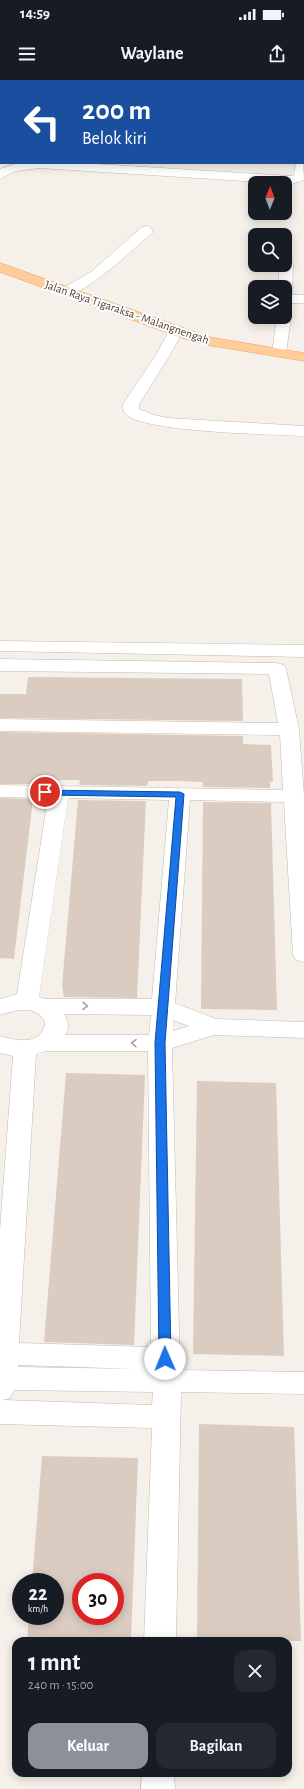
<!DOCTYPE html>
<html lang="id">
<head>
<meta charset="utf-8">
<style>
	body { margin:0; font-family:"Alegreya Sans",sans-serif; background:#242831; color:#f1f3f6; height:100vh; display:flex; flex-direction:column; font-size:15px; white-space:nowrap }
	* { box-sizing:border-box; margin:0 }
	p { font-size:13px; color:#9ea1a6 }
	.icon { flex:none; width:22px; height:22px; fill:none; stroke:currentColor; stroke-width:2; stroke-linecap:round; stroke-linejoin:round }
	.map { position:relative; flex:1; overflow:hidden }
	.details { position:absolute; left:12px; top:1557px; width:280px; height:140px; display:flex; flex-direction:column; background:#171b24; border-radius:12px; box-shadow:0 2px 10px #0003 }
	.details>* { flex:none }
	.guide { position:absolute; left:0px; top:0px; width:304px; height:84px; box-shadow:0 2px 10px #0003; background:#1a4fa0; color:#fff; overflow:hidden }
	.needle { width:26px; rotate:1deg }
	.tools { position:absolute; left:248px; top:96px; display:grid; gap:8px }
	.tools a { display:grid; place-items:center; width:44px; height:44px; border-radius:8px; background:#171b24; box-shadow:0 2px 10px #0003; font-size:20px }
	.speed { position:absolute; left:12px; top:1493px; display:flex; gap:8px; font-size:20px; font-weight:700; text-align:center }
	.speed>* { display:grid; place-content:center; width:52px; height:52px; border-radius:50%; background:#171b24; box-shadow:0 2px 10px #0003; line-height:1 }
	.speed small { font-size:10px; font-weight:400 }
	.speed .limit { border:6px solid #d22; background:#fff; color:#111 }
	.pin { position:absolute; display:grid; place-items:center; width:34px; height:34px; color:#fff; margin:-17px; border:2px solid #fff; border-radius:50%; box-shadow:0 1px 4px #0007 }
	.me { position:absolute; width:44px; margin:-22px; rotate:359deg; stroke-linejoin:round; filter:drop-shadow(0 0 3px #0008) }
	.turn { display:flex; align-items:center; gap:14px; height:84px; padding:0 16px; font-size:18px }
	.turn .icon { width:52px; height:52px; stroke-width:2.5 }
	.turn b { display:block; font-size:28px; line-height:34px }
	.round { display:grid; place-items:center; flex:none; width:42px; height:42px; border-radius:12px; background:#242831 }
	.head { display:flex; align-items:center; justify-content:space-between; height:68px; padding:0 16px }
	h1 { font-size:24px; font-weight:700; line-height:30px }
	.primary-button { display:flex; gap:8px; margin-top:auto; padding:8px 16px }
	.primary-button a { flex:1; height:46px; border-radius:12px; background:#8c9099; color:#fff; font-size:16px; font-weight:700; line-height:46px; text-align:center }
	.primary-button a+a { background:#242831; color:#f1f3f6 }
	.status { display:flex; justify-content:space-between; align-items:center; height:28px; padding:0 20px; background:#171b24; direction:ltr }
	.status svg { height:11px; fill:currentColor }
	header { display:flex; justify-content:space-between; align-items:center; height:52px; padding:0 16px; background:#171b24; font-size:18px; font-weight:700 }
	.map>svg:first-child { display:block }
	.building { fill:#dbccc2; fill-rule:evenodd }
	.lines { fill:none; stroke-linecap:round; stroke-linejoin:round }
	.minor-casing { stroke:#c5b8af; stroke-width:1 }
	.major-casing { stroke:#e9a565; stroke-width:1 }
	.minor { fill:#fff; fill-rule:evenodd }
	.major { fill:#ffcc9a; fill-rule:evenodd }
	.oneway { stroke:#a49f9c }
	.route { fill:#1a73e8; stroke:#114b97 }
	.labels { text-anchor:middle; stroke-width:4; stroke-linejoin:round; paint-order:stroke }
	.far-street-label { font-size:12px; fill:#4a3f38; stroke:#fff }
</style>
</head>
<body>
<div class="status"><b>14:59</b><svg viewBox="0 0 49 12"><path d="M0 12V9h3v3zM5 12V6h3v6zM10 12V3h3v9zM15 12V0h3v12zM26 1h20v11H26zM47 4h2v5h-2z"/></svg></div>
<header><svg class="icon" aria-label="menu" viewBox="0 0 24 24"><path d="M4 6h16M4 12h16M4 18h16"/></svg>Waylane<svg class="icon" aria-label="share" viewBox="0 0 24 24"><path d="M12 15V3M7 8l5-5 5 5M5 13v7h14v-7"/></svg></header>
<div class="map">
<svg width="304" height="1709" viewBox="0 0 304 1709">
	<rect width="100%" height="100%" fill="#f6f0ea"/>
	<!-- building -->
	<path class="building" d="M28,597l214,2 1,42 -243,-3v-24h26z
		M0,652l243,4v8l28,1 2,37h-3v6l-67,-1v-5l-25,-1h-30l-1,5 -68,-1 1,-5h-44l-1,4h-35z
		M0,718l33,1 -19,160 -14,-1z
		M78,720l68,1 -9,197 -73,-1 -2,-11z
		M203,722l68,1 6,207 -76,-1z
		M66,993l79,2 -11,270 -90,-3z
		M197,1001l79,2 8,273 -91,-2z
		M199,1344l95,3 7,214h-104z
		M42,1376l96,2 -7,183h-104l2,-25h26v-34h-23zM81,1502h34v34h-34z"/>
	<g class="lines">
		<defs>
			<path id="minor" d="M303,3h1v6h-1z
				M303,80l1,20 -12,4 -253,-16 -23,3 -16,8v-10l18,-6h62l211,13 3,-1 2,-12h7z
				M147,146l6,4 -1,3c-17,14 -70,67 -91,62l-2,-3 2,-3 30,-17 51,-45z
				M285,180l6,1 2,3 -1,31h12v8h-12l-2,6 -5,1v-23h-6v-22h6z
				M285,233l6,4 -5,36 -2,3h-10l-2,-3 5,-36h8z
				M176,247l5,1 2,3 -13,24 -31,49v5l15,6 14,3 136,8v10c-30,-2 -164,-3 -179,-23 -2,-3 -2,-6 -2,-9l33,-49 13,-24 2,-3z
				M0,561l304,4v12l-304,-6z
				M0,579l277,4 7,2 2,4 13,60 5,67v166l-8,-2 -3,-5 -9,-153 -94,-2 -15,203 41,16 88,3v16l-90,-3 -42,13 8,322 124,2v22l-123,-2 -5,249h-32l8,-213 -152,-4v-194l13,-174 -13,-3v-17c16,5 43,10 45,-14 -9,-18 -29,-12 -45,-7v-16l17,-5 31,-196 -48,-1v-12l283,5 -3,-55 -280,-4v-12l278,4 -9,-49 -269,-3zM68,718l101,2 -17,199h-107l-6,-2zM64,934l87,1 -2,20h-84c5,-8 3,-14 -1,-21zM173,940l16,6 -16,5zM45,971h103l3,296 -132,-4 17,-289zM18,1285l118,4 -118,-2zM14,1310l139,2 -1,13 -149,-5 7,-2z
				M142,1693h32l1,16h-34z"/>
			<path id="major" d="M0,183l209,74 95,16v8l-97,-16 -25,-7 -182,-66z"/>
		</defs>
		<!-- minor casing -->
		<use href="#minor" class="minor-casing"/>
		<!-- major casing -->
		<use href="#major" class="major-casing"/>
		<!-- minor -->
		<use href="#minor" class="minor"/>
		<!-- major -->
		<use href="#major" class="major"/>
	</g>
	<!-- one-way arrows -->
	<defs><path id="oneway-chevron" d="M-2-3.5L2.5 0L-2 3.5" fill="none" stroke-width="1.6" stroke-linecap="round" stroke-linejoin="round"/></defs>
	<g class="oneway">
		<use href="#oneway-chevron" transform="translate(85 926) rotate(1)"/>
		<use href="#oneway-chevron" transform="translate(134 963) rotate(-179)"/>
	</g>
	<!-- route -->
	<path class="route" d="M42,710l138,2 4,2 -19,249 6,316 -2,3h-8l-2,-3 -4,-316 21,-246 -131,-2 -5,-3z"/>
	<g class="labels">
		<!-- far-street labels -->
		<g class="far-street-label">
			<text transform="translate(127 232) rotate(19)" y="4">Jalan Raya Tigaraksa - Malangnengah</text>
		</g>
	</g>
</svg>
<div class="tools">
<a><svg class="needle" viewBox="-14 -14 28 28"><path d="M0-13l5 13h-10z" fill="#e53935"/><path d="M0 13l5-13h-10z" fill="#9ea1a6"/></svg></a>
<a><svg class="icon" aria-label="search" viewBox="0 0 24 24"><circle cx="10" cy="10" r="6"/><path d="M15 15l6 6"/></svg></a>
<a><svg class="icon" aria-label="layers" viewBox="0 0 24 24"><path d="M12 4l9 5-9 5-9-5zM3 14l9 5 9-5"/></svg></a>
</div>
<div class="speed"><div>22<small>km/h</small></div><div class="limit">30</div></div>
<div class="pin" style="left:45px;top:712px;background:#d93025"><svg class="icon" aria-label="arrive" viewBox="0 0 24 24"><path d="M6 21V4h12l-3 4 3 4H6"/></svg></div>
<svg class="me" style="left:165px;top:1279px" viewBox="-20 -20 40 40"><circle r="19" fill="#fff"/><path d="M0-13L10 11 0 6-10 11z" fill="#1a73e8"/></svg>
<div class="guide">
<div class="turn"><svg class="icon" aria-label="left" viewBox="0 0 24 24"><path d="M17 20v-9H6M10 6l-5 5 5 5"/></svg><div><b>200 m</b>Belok kiri</div></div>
</div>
<section class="details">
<div class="head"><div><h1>1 mnt</h1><p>240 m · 15:00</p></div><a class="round"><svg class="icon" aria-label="close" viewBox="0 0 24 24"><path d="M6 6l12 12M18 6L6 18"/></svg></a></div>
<div class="primary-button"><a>Keluar</a><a>Bagikan</a></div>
</section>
</div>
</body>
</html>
